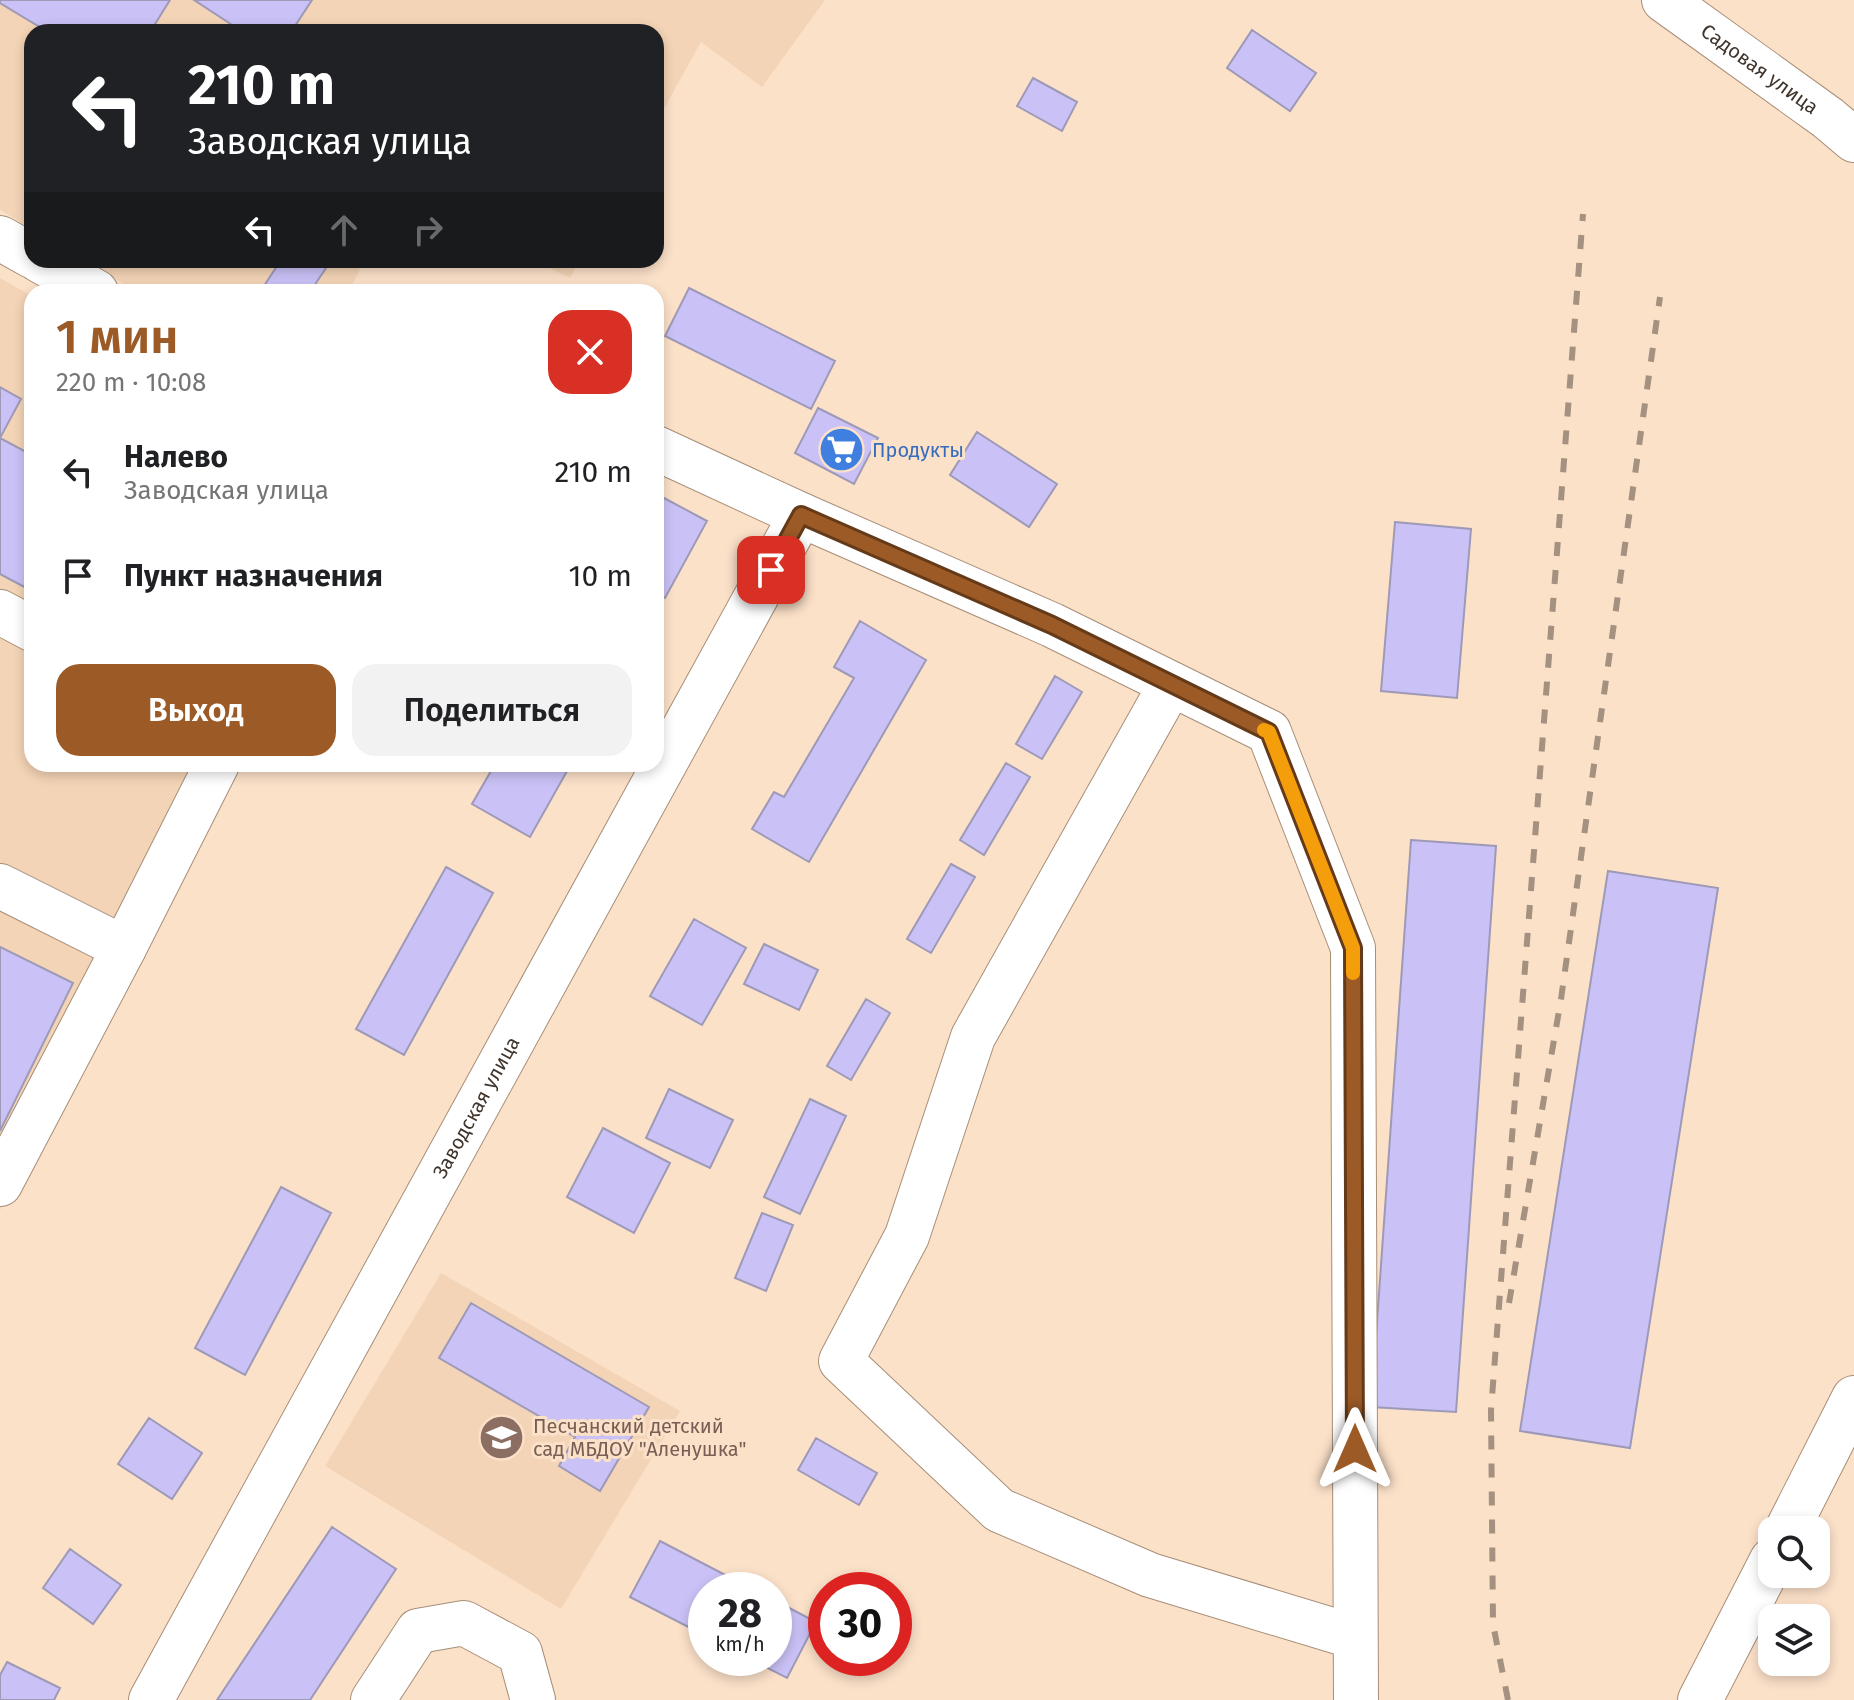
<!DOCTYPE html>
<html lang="ru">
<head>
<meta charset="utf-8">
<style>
	body { margin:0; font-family:"Fira Sans",sans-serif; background:#f2f2f2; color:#202124; height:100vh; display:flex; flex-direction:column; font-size:30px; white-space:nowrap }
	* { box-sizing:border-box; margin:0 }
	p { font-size:26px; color:#757577 }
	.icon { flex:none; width:44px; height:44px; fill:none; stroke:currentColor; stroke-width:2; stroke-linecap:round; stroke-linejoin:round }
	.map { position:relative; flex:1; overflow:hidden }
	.details { position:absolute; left:24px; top:284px; width:640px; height:488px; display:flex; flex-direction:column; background:#fff; border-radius:24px; box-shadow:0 4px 12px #0003 }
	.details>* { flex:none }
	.banner { position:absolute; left:24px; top:24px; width:640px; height:244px; border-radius:24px; box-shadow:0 4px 12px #0003; background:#202124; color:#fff; overflow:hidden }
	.buttons { position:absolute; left:1758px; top:1516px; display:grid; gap:16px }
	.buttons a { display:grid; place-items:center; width:72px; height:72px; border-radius:16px; background:#fff; box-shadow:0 4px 12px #0003; font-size:40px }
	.speed { position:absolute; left:688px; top:1572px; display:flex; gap:16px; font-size:40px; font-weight:700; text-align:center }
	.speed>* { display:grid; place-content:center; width:104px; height:104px; border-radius:50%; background:#fff; box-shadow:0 4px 12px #0003; line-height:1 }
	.speed small { font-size:20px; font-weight:400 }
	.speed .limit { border:12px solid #d22; background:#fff; color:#111 }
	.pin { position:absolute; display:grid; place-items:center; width:68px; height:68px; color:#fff; margin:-34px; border-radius:16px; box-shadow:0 4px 12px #0006 }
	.me { position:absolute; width:88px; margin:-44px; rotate:0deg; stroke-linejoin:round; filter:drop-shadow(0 0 6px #0008) }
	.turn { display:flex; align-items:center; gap:28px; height:168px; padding:0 32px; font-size:36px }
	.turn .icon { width:104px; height:104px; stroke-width:2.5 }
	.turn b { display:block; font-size:56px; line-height:68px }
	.lanes { display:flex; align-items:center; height:76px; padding:0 32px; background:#0003; justify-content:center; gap:40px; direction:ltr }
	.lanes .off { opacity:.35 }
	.round { display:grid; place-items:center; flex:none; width:84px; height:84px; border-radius:24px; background:#f2f2f2 }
	.summary { display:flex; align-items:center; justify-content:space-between; height:136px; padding:0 32px }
	h1 { font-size:48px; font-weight:600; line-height:60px; color:#9b5a26 }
	.primary-button { display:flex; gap:16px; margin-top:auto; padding:16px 32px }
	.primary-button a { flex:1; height:92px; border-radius:24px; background:#9b5a26; color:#fff; font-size:32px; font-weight:600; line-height:92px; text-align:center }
	.primary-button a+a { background:#f2f2f2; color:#202124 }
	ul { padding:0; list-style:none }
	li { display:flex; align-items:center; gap:24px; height:104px; padding:0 32px }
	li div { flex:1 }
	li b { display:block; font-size:30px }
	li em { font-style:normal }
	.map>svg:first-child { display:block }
	.built { fill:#f4d4b6 }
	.building { fill:#cac2f6; stroke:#9e99b7; stroke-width:2 }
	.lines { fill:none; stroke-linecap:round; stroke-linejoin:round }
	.minor-casing { stroke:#a78e78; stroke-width:46 }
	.minor { stroke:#fff; stroke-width:44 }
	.rail { stroke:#a59180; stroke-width:6; stroke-dasharray:14 14; stroke-linecap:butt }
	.route-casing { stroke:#653a19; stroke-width:20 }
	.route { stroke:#9b5a26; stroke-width:14 }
	.slow { stroke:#f59e0b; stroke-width:14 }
	.labels { text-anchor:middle; stroke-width:6; stroke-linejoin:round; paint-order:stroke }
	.street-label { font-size:20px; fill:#40352c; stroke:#fce1c9 }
	.shop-label { font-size:20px; fill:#366cbe; stroke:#fce1c9; text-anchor:start }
	.education-label { font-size:20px; fill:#785e54; stroke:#fce1c9; text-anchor:start }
</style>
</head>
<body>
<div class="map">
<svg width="1854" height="1700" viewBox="0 0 1854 1700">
	<rect width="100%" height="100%" fill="#fce1c9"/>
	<!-- built -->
	<path class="built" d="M0,0h825l-63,87 -61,-45 -45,81v-91h-624v197l-32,-19z
		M84,260h281l-17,32h-211z
		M533,260h47l-10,18z
		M0,278l32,18v468h203l-235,446z
		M441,1273l239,138 -119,198 -236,-143z"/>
	<!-- building -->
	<path class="building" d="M0,0h170l-20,32h-102l-48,-29z
		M194,0h118l-21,32h-48z
		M1252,30l64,43 -26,38 -63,-43z
		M1033,78l44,24 -15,29 -45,-25z
		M281,260h40l7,5 -18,27h-50z
		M689,288l146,73 -24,48 -146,-73z
		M0,387l21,12 -21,39z
		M818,408l60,30 -24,46 -59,-31z
		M977,432l80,52 -28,43 -79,-52z
		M0,438l32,17v136l-32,-17z
		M664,498l43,23 -42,77 -9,-5v-80z
		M1395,522l76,7 -14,169 -76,-7z
		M860,621l66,39 -117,202 -57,-33 22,-37 10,5 70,-119 -20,-11z
		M1055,676l27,16 -40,67 -26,-15z
		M1006,763l24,14 -46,78 -24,-15z
		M495,764h76l-41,73 -58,-33z
		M1411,840l85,6 -40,566 -85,-5z
		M951,864l24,13 -44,76 -24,-14z
		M446,867l47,26 -89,162 -48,-26z
		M1608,871l110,17 -88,560 -110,-17z
		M694,919l52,29 -44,77 -52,-29z
		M764,944l54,26 -19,40 -55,-26z
		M0,947l73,36 -73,148z
		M866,999l24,14 -39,67 -24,-14z
		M669,1089l64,31 -23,48 -64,-30z
		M810,1099l36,17 -46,98 -36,-17z
		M603,1128l67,35 -36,70 -67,-36z
		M281,1187l50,26 -86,162 -50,-27z
		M762,1213l31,12 -27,66 -31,-13z
		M471,1303l178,104 -49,84 -41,-25 16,-29 -136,-79z
		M149,1418l53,35 -30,46 -54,-35z
		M816,1438l61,35 -18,32 -61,-35z
		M332,1527l64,42 -86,131h-93z
		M660,1541l94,49h-48v46l-76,-39z
		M70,1549l51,36 -28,39 -50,-36z
		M774,1600l42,22 -29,56 -39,-20h26z
		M7,1662l53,26 -6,12h-54v-25z"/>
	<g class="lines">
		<defs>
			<g id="minor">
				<path id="s1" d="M1664,0l164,118 26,22"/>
				<path d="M0,238l32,18"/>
				<path d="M39,260l57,32"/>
				<path d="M656,448l145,67 251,110 217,107 84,216 3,752"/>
				<path d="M0,612l32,17"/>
				<path d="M1171,684l-198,353 -66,199 -66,125 158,149 151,65 205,62"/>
				<path d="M0,886l124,62"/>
				<path d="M0,1184l124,-236 93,-184"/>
				<path d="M1787,1530l67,-132"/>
				<path id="s2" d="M151,1700l650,-1185"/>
				<path d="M373,1700l45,-69 46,-8 56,30 13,47"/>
				<path d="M1700,1700l72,-140"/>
			</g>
		</defs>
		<!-- minor casing -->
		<use href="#minor" class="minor-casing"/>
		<!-- minor -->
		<use href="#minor" class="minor"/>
		<!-- rail -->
		<path class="rail" d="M1509,1303l52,-304 99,-702
			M1508,1700l-15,-76 -2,-214 92,-1196"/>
	</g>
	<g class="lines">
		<defs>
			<path id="route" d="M771,570l30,-55 251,110 217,107 84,216 2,501"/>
		</defs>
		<!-- route casing -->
		<use href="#route" class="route-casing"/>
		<!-- route -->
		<use href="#route" class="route"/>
		<!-- slow -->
		<path class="slow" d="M1264,730l5,2 84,216v25"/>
	</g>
	<!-- icons -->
	<defs>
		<symbol id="supermarket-disc" viewBox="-11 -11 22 22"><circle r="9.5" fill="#3f7fe0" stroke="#fce1c9"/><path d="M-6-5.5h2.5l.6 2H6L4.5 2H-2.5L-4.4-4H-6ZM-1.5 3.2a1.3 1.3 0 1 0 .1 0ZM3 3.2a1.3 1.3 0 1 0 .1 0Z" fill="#fff"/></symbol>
		<symbol id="school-disc" viewBox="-11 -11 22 22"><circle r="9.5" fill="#8d6e63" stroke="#fce1c9"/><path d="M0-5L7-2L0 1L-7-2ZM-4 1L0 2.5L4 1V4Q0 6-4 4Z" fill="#fff"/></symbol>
	</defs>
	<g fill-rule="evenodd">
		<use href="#supermarket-disc" x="816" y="424" width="51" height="51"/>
		<use href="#school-disc" x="476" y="1412" width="51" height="51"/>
	</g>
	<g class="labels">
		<!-- street labels -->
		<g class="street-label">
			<text dy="7" stroke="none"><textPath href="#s1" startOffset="118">Садовая улица</textPath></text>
			<text dy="7" stroke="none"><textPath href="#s2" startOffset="676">Заводская улица</textPath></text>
		</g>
		<!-- shop labels -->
		<g class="shop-label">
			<text x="872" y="457">Продукты</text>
		</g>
		<!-- education labels -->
		<g class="education-label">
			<text x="533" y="1433">Песчанский детский<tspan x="533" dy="23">сад МБДОУ "Аленушка"</tspan></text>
		</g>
	</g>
</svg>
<div class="buttons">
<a><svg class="icon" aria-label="search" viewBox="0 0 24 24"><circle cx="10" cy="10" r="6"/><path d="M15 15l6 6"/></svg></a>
<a><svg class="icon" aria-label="layers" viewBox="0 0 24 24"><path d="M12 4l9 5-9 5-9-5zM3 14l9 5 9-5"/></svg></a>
</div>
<div class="speed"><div>28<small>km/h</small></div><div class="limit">30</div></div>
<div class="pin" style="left:771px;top:570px;background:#d93025"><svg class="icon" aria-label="arrive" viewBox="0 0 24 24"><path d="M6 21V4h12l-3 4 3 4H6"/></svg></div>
<svg class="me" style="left:1355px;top:1449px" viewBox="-20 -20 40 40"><path d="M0-17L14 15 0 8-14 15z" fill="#9b5a26" stroke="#fff" stroke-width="4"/></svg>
<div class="banner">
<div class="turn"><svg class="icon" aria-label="left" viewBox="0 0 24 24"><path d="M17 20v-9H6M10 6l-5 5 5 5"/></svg><div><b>210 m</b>Заводская улица</div></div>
<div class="lanes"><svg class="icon" aria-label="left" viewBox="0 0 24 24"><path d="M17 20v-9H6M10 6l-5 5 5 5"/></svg><svg class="icon off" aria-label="ahead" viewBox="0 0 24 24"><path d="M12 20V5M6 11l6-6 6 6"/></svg><svg class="icon off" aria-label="right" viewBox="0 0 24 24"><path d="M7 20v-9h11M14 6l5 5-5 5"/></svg></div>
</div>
<section class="details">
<div class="summary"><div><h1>1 мин</h1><p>220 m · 10:08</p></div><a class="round" style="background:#d93025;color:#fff"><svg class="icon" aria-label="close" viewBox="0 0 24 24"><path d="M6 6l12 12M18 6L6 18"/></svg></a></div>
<ul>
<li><svg class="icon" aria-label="left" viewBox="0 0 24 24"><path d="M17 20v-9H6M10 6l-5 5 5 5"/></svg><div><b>Налево</b><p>Заводская улица</p></div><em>210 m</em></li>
<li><svg class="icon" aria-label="arrive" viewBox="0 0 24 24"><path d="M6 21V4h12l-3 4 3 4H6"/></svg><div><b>Пункт назначения</b></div><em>10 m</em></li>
</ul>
<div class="primary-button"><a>Выход</a><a>Поделиться</a></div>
</section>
</div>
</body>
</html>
